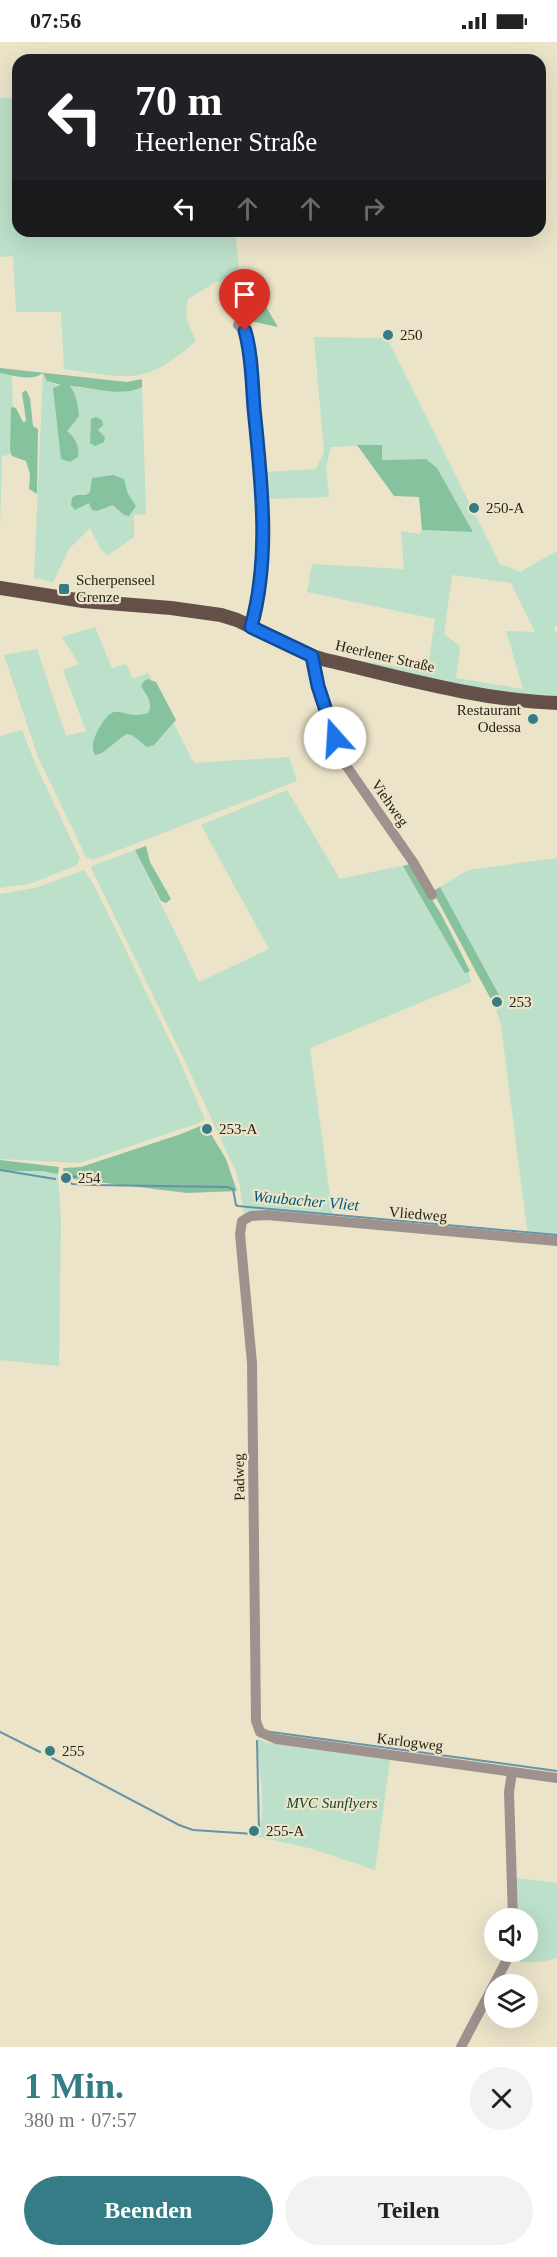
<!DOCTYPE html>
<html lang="de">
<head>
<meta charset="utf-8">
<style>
	body { margin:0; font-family:"Times New Roman",serif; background:#f2f2f2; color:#222; height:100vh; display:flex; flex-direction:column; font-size:22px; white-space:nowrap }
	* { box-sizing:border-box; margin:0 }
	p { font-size:20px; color:#767676 }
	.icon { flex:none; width:33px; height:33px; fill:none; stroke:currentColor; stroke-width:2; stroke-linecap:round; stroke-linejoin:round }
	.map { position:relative; height:2005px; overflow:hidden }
	.sheet { display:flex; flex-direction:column; background:#fff; flex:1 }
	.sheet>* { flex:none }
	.top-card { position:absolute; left:12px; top:12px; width:534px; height:183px; border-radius:18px; box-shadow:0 6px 24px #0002; background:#202124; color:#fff; overflow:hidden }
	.fabs { position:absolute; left:484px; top:1866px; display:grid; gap:12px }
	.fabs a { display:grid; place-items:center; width:54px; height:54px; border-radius:50%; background:#fff; box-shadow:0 6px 24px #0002; font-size:30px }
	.pin { position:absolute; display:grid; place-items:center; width:51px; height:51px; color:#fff; margin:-62px -26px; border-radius:50% 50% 50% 0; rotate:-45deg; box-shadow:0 0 6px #0007 }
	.pin .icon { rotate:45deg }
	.me { position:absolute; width:66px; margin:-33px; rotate:341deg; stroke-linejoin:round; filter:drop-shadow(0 0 4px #0008) }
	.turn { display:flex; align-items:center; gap:21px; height:126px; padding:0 24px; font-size:27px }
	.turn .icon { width:78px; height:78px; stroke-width:2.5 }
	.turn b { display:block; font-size:42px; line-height:51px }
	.lanes { display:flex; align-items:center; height:57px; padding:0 24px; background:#0003; justify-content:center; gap:30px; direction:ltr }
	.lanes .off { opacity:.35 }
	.round { display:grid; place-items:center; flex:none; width:63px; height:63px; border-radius:32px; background:#f2f2f2 }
	.head { display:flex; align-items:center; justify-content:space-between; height:102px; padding:0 24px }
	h1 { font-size:36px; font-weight:600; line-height:45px; color:#357c87 }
	.primary-button { display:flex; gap:12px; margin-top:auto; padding:12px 24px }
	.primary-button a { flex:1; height:69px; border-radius:36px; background:#357c87; color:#fff; font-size:24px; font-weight:600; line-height:69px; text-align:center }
	.primary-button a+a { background:#f2f2f2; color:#222 }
	.status { display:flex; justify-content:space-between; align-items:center; height:42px; padding:0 30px; background:#fff; direction:ltr }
	.status svg { height:16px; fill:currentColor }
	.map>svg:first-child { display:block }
	.green { fill:#bce0c9; fill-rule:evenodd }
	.forest { fill:#86c29d }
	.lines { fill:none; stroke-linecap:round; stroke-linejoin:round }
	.stream { stroke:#6693a8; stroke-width:2 }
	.minor { stroke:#9f928e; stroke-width:10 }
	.major { stroke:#654f49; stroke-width:14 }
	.route-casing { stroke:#114b97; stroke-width:15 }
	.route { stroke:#1a73e8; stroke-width:10 }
	.poi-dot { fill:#357c87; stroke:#ebe4c9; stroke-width:2 }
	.labels { text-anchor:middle; stroke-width:4.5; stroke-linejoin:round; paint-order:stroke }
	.poi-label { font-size:15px; fill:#262319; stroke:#ebe4c9; text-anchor:start }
	.street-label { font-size:15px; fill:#262319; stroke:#ebe4c9 }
	.park-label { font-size:15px; font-style:italic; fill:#19482f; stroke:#ebe4c9 }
	.water-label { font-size:16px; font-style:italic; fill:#00597a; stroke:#ebe4c9 }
</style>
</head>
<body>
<div class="status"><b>07:56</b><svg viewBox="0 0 49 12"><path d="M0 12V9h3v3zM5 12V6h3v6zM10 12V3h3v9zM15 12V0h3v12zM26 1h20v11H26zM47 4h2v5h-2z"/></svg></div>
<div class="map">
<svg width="557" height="2005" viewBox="0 0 557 2005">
	<rect width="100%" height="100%" fill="#ebe4c9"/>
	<!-- green -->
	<path class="green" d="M0,56h18v133h217l5,47 -24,4 -28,17 -2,19 10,23c-52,46 -67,37 -132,28l-3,-57h-45l-3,-56 -13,1z
		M314,295l73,1 114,228 3,-1 16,7 37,-21v74l-3,3 3,6v65l-50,-4 -145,-32 1,-2 7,1 57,10 8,-53 -128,-27 5,-28 92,5 -3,-38 19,3 2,-4 51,2 -36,-64 -11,-9 -44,1v-15l-51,2 -5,21 3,29 -60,2 -3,-27 50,-3 8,-17zM452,533l59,8 24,49 -29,-1 17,58 -67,-11 4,-32 -16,-12z
		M43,330l10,12 6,1c23,2 63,12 83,2l4,127 -12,1v22l-27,19 -8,-10 -9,-18 -21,21 -16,33 -19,-4z
		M0,331l12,2 2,79 -12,2 -2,73z
		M95,585l17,41 14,-4 7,15 15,-6 46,90 95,-6 8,24 -204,79 -7,-3 -48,-100 -34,-102 33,-6 29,87 20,-5 -23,-61 16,-6 -17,-27z
		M22,688l15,38 43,90 -3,7 -47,19 -30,4v-152z
		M287,748l53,89 70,-15c17,28 57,87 61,118l-161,66 23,171 -89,-2 -4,-30 -4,-15 -54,-117 -91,-187 1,-2 43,-16 64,132 70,-33 -68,-124z
		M557,816v381l-29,-2 -27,-212 -7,-22 -20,-34 -39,-79 33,-20z
		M84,828l11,17 81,166 29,66 -6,4 -119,40 -80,-4v-265l35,-6z
		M0,1129h42l16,3 3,48 -2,144 -59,-6z
		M258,1696l10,5 122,17 -15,110 -66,-22 -51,-11 -2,-5c15,-16 -1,-72 2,-94z
		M517,1836l40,5v75l-16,4h-21v-10h8v-34h-10z"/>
	<!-- forest -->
	<path class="forest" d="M244,231l3,2 31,52 -28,-6z
		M0,326l127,14 15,-3v8c-21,11 -49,0 -72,-1 6,8 8,19 9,30l-12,15c8,7 13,15 11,26l-8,5 -9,-3 -8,-71 8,-3 -14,-4 -4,-8c-11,9 -30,2 -43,0z
		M26,348l4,8 3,28 5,3 -1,65 -8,-5 1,-15 -4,-13 -14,-5 -2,-6 1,-41 1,-2 4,1 7,14h2l1,-2 -4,-27z
		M96,375l6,3 1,5 -5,5 7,7 -1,5 -9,4 -5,-3 1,-24z
		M357,403h25v15l44,-1 11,9 36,64 -51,-2 -3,-33 -25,-1z
		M113,433l11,4 4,15 8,12 -7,10 -5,-1 -11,-10 -16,6 -5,-1 -3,-7 -14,7 -4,-5 1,-7 4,-3h10l4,-3 2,-14z
		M148,637l8,3 20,38 -22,25 -7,2 -15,-12 -6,-1 -24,19 -7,2c-4,-8 -2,-15 2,-23 20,-37 22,-10 51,-19 6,-9 -2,-19 -7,-27l3,-5z
		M146,804l4,16 21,37 -5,4 -5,-2 -26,-51z
		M410,822l31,50 29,57 -5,2 -2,-3 -60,-104z
		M440,845l59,108 -1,3 -6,3 -58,-107 1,-4z
		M205,1082l21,35 11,32 -50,2 -123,-15 -1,-10 18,-1 100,-33z
		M0,1118l59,7 -1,7 -16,-3h-42z"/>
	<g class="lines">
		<!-- stream -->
		<path class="stream" d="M0,1128l55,9
			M67,1135l5,7 20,1 135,2 6,2 3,16 2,1 319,29
			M69,1135l14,-1 6,-3
			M0,1690l40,20
			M271,1690l286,39
			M52,1716l127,67 14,5 61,4 5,-3 -2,-90"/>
		<!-- minor -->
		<path class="minor" d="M238,283l7,6 4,22c9,84 25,192 2,274
			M312,614l6,30 27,78 68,98 19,33
			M557,1199l-290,-26 -16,1 -9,5 -2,13 12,129 4,358 4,11 16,7 281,39
			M512,1730l-3,20 4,126
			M461,2005l50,-95"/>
		<!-- major -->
		<path class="major" d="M0,546l83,13 88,7 50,7 16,5 75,36 10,3c77,18 156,41 235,44"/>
	</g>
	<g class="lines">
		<defs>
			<path id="route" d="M245,289c7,24 7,52 9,77 7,72 17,148 -3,219l61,29 6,30 17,52"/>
		</defs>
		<!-- route casing -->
		<use href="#route" class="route-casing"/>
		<!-- route -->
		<use href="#route" class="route"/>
	</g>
	<!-- markers -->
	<g class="poi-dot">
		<circle cx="388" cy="293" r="6"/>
		<circle cx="474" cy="466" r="6"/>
		<rect x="58" y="541" width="12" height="12" rx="3"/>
		<circle cx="533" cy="677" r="6"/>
		<circle cx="497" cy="960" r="6"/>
		<circle cx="207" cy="1087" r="6"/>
		<circle cx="66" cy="1136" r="6"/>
		<circle cx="50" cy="1709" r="6"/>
		<circle cx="254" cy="1789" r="6"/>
	</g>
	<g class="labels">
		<!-- poi labels -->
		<g class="poi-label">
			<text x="400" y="298">250</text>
			<text x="486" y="471">250-A</text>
			<text x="76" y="543">Scherpenseel<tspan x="76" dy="17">Grenze</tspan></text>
			<text x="521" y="673" text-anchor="end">Restaurant<tspan x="521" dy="17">Odessa</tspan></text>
			<text x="509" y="965">253</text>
			<text x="219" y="1092">253-A</text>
			<text x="78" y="1141">254</text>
			<text x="62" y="1714">255</text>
			<text x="266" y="1794">255-A</text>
		</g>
		<!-- street labels -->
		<g class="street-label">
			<text transform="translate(385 614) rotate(13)" y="5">Heerlener Straße</text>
			<text transform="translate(390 761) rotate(55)" y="5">Viehweg</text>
			<text transform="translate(418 1172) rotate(5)" y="5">Vliedweg</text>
			<text transform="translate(239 1435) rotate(-91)" y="5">Padweg</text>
			<text transform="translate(410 1700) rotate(7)" y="5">Karlogweg</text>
		</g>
		<!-- park labels -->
		<g class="park-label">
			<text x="332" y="1766">MVC Sunflyers</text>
		</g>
		<!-- water labels -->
		<g class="water-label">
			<text transform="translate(306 1158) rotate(5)" y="6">Waubacher Vliet</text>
		</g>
	</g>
</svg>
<div class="fabs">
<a><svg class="icon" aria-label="sound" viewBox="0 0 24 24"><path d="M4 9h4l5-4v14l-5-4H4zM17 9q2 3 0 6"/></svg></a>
<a><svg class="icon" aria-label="layers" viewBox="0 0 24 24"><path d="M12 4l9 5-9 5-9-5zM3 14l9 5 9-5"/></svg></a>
</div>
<div class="pin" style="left:245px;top:289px;background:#d93025"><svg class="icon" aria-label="arrive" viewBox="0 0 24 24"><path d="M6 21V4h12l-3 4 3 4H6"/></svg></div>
<svg class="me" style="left:335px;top:696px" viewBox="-20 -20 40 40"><circle r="19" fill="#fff"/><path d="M0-13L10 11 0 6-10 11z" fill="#1a73e8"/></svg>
<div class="top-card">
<div class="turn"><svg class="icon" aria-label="left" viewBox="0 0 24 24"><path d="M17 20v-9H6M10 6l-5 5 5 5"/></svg><div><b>70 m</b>Heerlener Straße</div></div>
<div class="lanes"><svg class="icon" aria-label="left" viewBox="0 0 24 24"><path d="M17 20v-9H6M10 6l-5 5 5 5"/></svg><svg class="icon off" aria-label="ahead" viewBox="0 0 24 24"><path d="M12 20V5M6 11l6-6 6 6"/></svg><svg class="icon off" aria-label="ahead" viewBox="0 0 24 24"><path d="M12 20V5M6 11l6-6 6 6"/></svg><svg class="icon off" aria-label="right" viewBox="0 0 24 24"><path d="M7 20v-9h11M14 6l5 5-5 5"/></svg></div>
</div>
</div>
<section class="sheet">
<div class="head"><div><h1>1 Min.</h1><p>380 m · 07:57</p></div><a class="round"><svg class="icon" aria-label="close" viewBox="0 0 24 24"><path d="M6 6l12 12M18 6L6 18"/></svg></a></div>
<div class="primary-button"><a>Beenden</a><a>Teilen</a></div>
</section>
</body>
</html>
